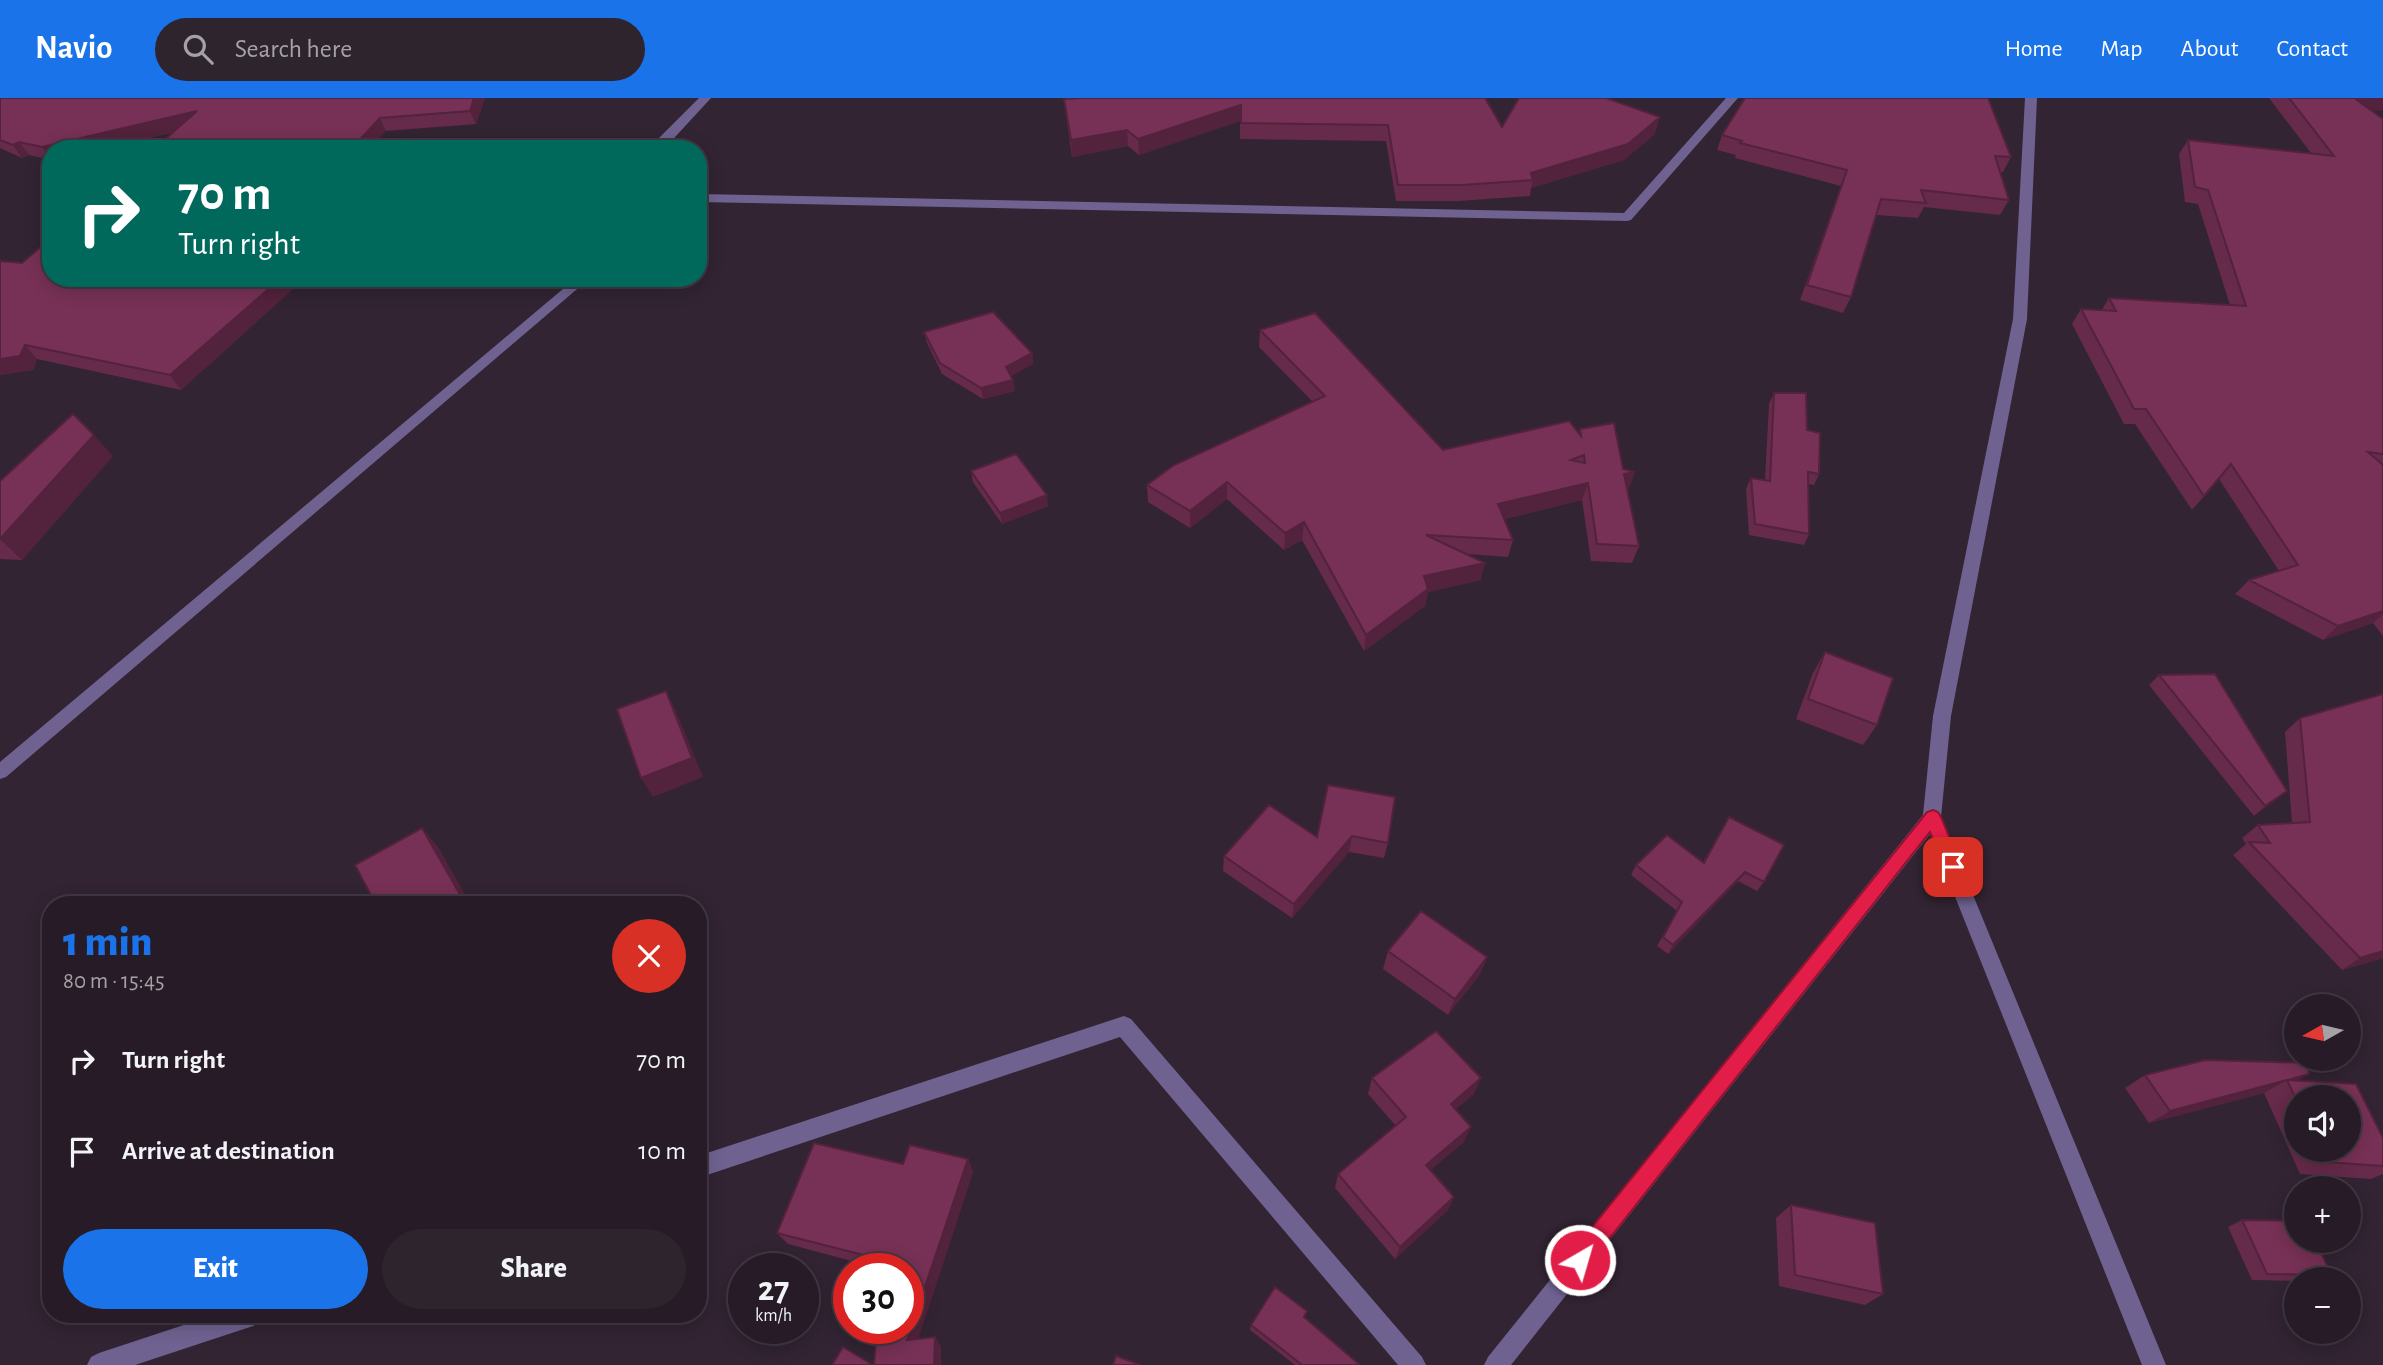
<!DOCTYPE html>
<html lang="en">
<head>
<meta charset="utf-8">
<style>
	body { margin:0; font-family:"Alegreya Sans",sans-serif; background:#2e242e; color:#f1f3f6; height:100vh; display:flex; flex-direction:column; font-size:26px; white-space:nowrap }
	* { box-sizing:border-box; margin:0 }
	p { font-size:23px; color:#a4a1a7 }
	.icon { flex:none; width:38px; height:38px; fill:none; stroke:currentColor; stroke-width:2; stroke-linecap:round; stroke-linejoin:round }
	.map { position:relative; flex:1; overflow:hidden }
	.panel { position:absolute; left:42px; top:798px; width:665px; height:427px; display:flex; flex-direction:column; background:#261b26; border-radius:28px; box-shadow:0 4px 18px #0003,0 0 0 2px #423943 }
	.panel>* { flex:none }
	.banner { position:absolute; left:42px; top:42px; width:665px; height:147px; border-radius:28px; box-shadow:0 4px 18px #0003,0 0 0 2px #423943; background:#00695c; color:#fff; overflow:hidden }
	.needle { width:46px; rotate:262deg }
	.controls { position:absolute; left:2284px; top:896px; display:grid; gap:14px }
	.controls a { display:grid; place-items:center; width:77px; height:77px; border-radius:50%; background:#261b26; box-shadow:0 4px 18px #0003,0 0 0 2px #423943; font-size:35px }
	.speed { position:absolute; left:728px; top:1155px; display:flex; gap:14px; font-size:35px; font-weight:700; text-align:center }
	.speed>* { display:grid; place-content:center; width:91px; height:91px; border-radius:50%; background:#261b26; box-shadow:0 4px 18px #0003,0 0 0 2px #423943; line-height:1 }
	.speed small { font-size:18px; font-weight:400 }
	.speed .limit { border:10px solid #d22; background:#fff; color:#111 }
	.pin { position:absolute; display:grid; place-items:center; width:60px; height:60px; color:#fff; margin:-30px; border-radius:14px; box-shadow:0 4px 10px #0006 }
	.me { position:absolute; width:77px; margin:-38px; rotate:38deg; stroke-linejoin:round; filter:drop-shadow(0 0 5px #0008) }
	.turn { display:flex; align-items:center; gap:24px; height:147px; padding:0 21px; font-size:32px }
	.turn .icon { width:91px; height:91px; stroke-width:2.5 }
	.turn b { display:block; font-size:49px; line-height:60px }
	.round { display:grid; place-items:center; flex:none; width:74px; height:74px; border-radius:37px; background:#2e242e }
	.headline { display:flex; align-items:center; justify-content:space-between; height:119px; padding:0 21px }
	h1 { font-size:42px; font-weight:800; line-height:52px; color:#1a73e8 }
	.cta { display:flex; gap:14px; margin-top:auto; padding:14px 21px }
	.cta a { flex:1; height:80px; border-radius:42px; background:#1a73e8; color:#fff; font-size:28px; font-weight:800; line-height:80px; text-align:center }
	.cta a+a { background:#2e242e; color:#f1f3f6 }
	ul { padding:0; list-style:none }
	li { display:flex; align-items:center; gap:21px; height:91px; padding:0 21px }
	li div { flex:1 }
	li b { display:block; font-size:26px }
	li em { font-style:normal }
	header { display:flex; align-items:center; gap:42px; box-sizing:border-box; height:98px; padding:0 35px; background:#1a73e8; color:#fff }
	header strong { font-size:33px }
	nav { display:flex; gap:38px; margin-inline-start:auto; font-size:24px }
	.search { width:490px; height:63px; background:#2e242e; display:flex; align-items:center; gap:18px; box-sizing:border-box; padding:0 24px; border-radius:38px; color:#a4a1a7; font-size:26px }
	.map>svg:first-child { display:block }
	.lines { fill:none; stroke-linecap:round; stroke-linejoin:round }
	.minor { fill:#6f6291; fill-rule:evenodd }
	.wall { fill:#662a4a; fill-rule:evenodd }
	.shaded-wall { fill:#53223c }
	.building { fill:#773156; stroke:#53223c; stroke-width:2; fill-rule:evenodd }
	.route { fill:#e11d48; stroke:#92132f; stroke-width:2 }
</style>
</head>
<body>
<header>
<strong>Navio</strong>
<div class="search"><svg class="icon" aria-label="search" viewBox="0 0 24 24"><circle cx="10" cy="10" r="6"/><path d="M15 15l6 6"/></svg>Search here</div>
<nav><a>Home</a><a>Map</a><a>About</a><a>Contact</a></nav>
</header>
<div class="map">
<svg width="2383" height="1267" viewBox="0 0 2383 1267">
	<rect width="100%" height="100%" fill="#322433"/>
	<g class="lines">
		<!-- minor -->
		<path class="minor" d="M699,0h12l-47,51h-12l3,-7z
			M1726,0h12l-107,122 -4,1 -929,-19v-8l926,19z
			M2025,0h12l-10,221 -76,397 -10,101 225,548h-24l-212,-531 -419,531h-27l4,-8 435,-542 10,-99 80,-397z
			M576,180h14l-584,499 -6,2v-17z
			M1124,918l7,3 291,338 4,8h-28l-278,-328 -422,141v-22z
			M217,1216h48l-4,8 -8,4 -118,39h-48l4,-8 8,-4z"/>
	</g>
	<!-- wall -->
	<path class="wall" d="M0,0h485l-9,26 -90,7 -212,1 -73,17h-50v11l-22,-5 -7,3 -22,-10z
		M2269,0h114v12l-11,1 11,8v517l-10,-13 -50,17 -88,-46 14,-14 30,-9 -60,-92 -27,31 -57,-86h-11l-52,-100 9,-15 20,2 8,-13 121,7 -32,-101 -13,-2 -6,-48 9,-14 123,13z
		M1064,1l438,28 153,7 -31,26 -93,28 -1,8 -71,5h-63l-10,-60 -146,-2v-18l-101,34 -11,-9 -56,11 -6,-42z
		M1722,37l289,22 -8,15h-3l9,28 -9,15 -76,-8 -6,11 -41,-3 -26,82 -8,16 -43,-13 41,-114 -106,-28 1,-3 -19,-5z
		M0,163l22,2 283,15 -124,112 -144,-31 -4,11 -33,5z
		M1260,232l183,120 135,-17 2,-4 43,40 6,20h-2l12,57 -7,17 -41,-2 -9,-61 -78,19 9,21 -5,17 -41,-3 14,26 -53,12 -3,14 -61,45 -62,-111 -18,10 -57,-51 -37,29 -42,-26 -1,-17 165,-84 -53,-54z
		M924,234l108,21 1,11 -22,12 2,4 2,11 -32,8 -41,-25 -15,-31z
		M1774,295l33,37 12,44 -5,11 -6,-1 1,50 -5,11 -55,-10 -3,-46 5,-11 14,2 4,-76z
		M113,358l-91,104 -22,-1v-78z
		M971,373l77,35 -46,18 -29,-42z
		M1825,554l52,73 -14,20 -67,-26 17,-46z
		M2159,577l128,116 -33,25 -105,-131z
		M2300,620l83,240 -41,12 -109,-115 13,-11 -4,-6 16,-13 34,-2 -7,-91z
		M1328,687l60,58 -4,15 -35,-6 -57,66 -69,-47 1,-15 93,-19z
		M1723,729l41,55 -7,9 -19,-10 -70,73 -11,-8 20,-35 -46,-36 5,-10 67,-3z
		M1388,853l99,6 -7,17 -32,41 -65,-46z
		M2145,977l153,6 85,57v36l-12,5 -71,-5 -36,-81 -115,30 -24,-35zM2296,999l52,53h-52z
		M1372,980l102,16 -18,15 8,33 -34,28 24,27 -6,13 -53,49 -60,-71 3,-14 58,-48 -28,-32z
		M968,1061l5,13 -55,167 17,-2 6,10v18h-67l34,-96h-26l-94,-25 -11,-11 126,-69z
		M1791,1107l92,89 -18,11 -86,-19 -3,-68z
		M2242,1122l90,55 -10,4h-26v2l-44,-1 -24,-53z
		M1305,1220l55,47h-65l-45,-35 1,-5z"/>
	<!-- shaded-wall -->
	<path class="shaded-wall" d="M474,0h11l-9,26 -6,-13z
		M2376,0h7v12l-36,5 10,-15z
		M1241,7l-1,16 -101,34 -1,-16z
		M197,13l8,13 -104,25h-50v10l-9,-12z
		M1660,19l-5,17 -31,26 -93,28 2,-8 -2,-7z
		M380,20l6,13 -16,18h-19z
		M1127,32l1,16 -56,11 -1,-17z
		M19,44l10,13 -7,3 -9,-13z
		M281,180h24l-124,112 -11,-15z
		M25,247l12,14 -4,11 -33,5v-16z
		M1032,255l1,11 -25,14 -2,-11z
		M1013,282l2,11 -32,8 -2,-11z
		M94,337l19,21 -91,104 -22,-21z
		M1635,374l-6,17 -11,2 6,-17z
		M1227,384v17l-37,29v-17z
		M1588,385l-6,17 -88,21 4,-17z
		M1047,397l1,11 -46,18 -2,-11z
		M1304,424l-2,18 -18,10 1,-17z
		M1485,465l-4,17 -53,12 -3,14 -61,45 2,-16 58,-59z
		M2383,513v3l-10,9 -50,17 15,-14z
		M666,593l10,20 27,66 -50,20 -12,-19z
		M2287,693l-12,10 -21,15 11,-10z
		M422,730l16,19 33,58h-5z
		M1352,738l-3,16 -57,66 2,-14z
		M1745,774l-7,9 -70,73 5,-9z
		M2383,853v7l-41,12 18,-12z
		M1487,859l-7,17 -32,41 7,-16z
		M2309,976l-19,11 -3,-5z
		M1481,980l-7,16 -30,25 7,-15z
		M2287,982l-23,13 -115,30 21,-12z
		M1471,1029l-7,15 -44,37 6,-14z
		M968,1061l5,13 -58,177 -8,-9z
		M1454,1099l-6,13 -53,49 5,-12z
		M935,1239l6,10v18h-7z"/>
	<!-- building -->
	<path class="building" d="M0,0h474l-4,13 -90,7 -29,31h-197l43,-38 -155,36 -23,-5 -6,3 -13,-5z
		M1082,0h403l17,29 17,-29h87l54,19 -32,27 -97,29 2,7 -71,5h-64l-10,-60 -147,-2v-18l-103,34 -11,-9 -56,10 -7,-41z
		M1745,0h243l23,59 -16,-1 14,44 -88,-10 5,13 -45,-4 -30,98 -44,-12 40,-115 -107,-27 2,-2 -20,-6z
		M2289,0h87l-19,2 26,19v335l-15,-2 15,13v146l-45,15 -89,-46 49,-15 -67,-101 -27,32 -58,-87h-12l-53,-100 35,2 -7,-13 137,8 -38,-116 -13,-3 -7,-47 146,16z
		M51,140v40h230l-111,97 -145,-30 -5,11 -20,3v-98l22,2z
		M993,214l39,41 -26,14 7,13 -32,8 -41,-25 -16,-31z
		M1315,215l128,137 126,-29 12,15 -1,-7 34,-6 9,46 12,3 -11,2 15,72 -42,-2 -9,-61 -90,21 15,36 -87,-5 59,28 -61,13 4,13 -62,46 -62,-113 -19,11 -58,-51 -37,29 -43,-26 27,-20 151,-69 -65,-66zM1584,357l1,8 -14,-3z
		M1774,295h32l1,37 13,3 -1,41 -11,-2 1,62 -54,-10 -4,-46 19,3z
		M73,316l21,21 -94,104v-58z
		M1016,356l31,41 -47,18 -29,-42z
		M1825,554l68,26 -16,47 -69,-26z
		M2215,576l72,117 -22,15 -106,-131z
		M666,593l26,67 -51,20 -24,-69z
		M2383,596v257l-23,7 -111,-116 21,1 -12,-18 52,-3 -10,-104z
		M1328,687l67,12 -7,46 -36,-7 -58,68 -70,-48 45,-51 48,32z
		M1729,719l55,28 -20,37 -19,-10 -72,73 -10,-8 19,-35 -46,-37 31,-30 37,28z
		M422,730l44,77h-112l17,-10 -16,-30z
		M1421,813l66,46 -32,42 -67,-48z
		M1436,933l45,47 -30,26 20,23 -45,38 28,32 -54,50 -62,-73 68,-57 -34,-39z
		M2205,962l103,3 1,11 -21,6 68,4 27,54v28l-58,-4 -6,-12h29v-53h-52v2l-9,-19 -117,31 -25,-36z
		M814,1045l89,21 7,-19 58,14 -61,181 28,-3 -1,28h-60l3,-37h31v-59h-25v-9l-106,-27z
		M1791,1107l84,18 8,71 -88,-19z
		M2242,1122l54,1v20h19l17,34 -65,-1z
		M1275,1189l32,24 -3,6 56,48h-60l1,-1 -50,-39z
		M843,1249l30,18h-41z
		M1116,1258l25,9h-28z"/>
	<!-- route -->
	<path class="route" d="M1933,712l5,2 3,5 20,50 -2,5 -6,2 -6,-2 -17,-40 -343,435 -7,3 -8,-3 -3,-7 3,-8 355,-440z"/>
</svg>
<div class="controls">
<a><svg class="needle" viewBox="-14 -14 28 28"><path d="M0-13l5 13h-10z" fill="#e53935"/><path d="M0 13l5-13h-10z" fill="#a4a1a7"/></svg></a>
<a><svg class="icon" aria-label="sound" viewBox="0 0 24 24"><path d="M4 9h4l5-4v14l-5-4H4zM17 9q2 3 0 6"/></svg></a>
<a>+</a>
<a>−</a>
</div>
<div class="speed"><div>27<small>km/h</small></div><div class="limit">30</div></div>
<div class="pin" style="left:1953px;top:769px;background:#d93025"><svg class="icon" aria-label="arrive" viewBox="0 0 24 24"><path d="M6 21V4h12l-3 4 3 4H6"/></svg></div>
<svg class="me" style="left:1580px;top:1162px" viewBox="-20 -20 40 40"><circle r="17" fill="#e11d48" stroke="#fff" stroke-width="3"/><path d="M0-11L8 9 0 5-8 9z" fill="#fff"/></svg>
<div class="banner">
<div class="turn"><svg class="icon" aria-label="right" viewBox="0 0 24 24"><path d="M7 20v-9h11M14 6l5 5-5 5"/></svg><div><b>70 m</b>Turn right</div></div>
</div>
<section class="panel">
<div class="headline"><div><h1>1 min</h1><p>80 m · 15:45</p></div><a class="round" style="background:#d93025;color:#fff"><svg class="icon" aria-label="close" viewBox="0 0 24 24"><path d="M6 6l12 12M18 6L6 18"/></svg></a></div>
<ul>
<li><svg class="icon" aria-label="right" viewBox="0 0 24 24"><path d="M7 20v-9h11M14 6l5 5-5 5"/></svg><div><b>Turn right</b></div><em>70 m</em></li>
<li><svg class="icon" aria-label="arrive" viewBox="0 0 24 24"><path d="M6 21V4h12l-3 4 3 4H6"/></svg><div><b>Arrive at destination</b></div><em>10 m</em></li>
</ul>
<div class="cta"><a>Exit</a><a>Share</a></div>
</section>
</div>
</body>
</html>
